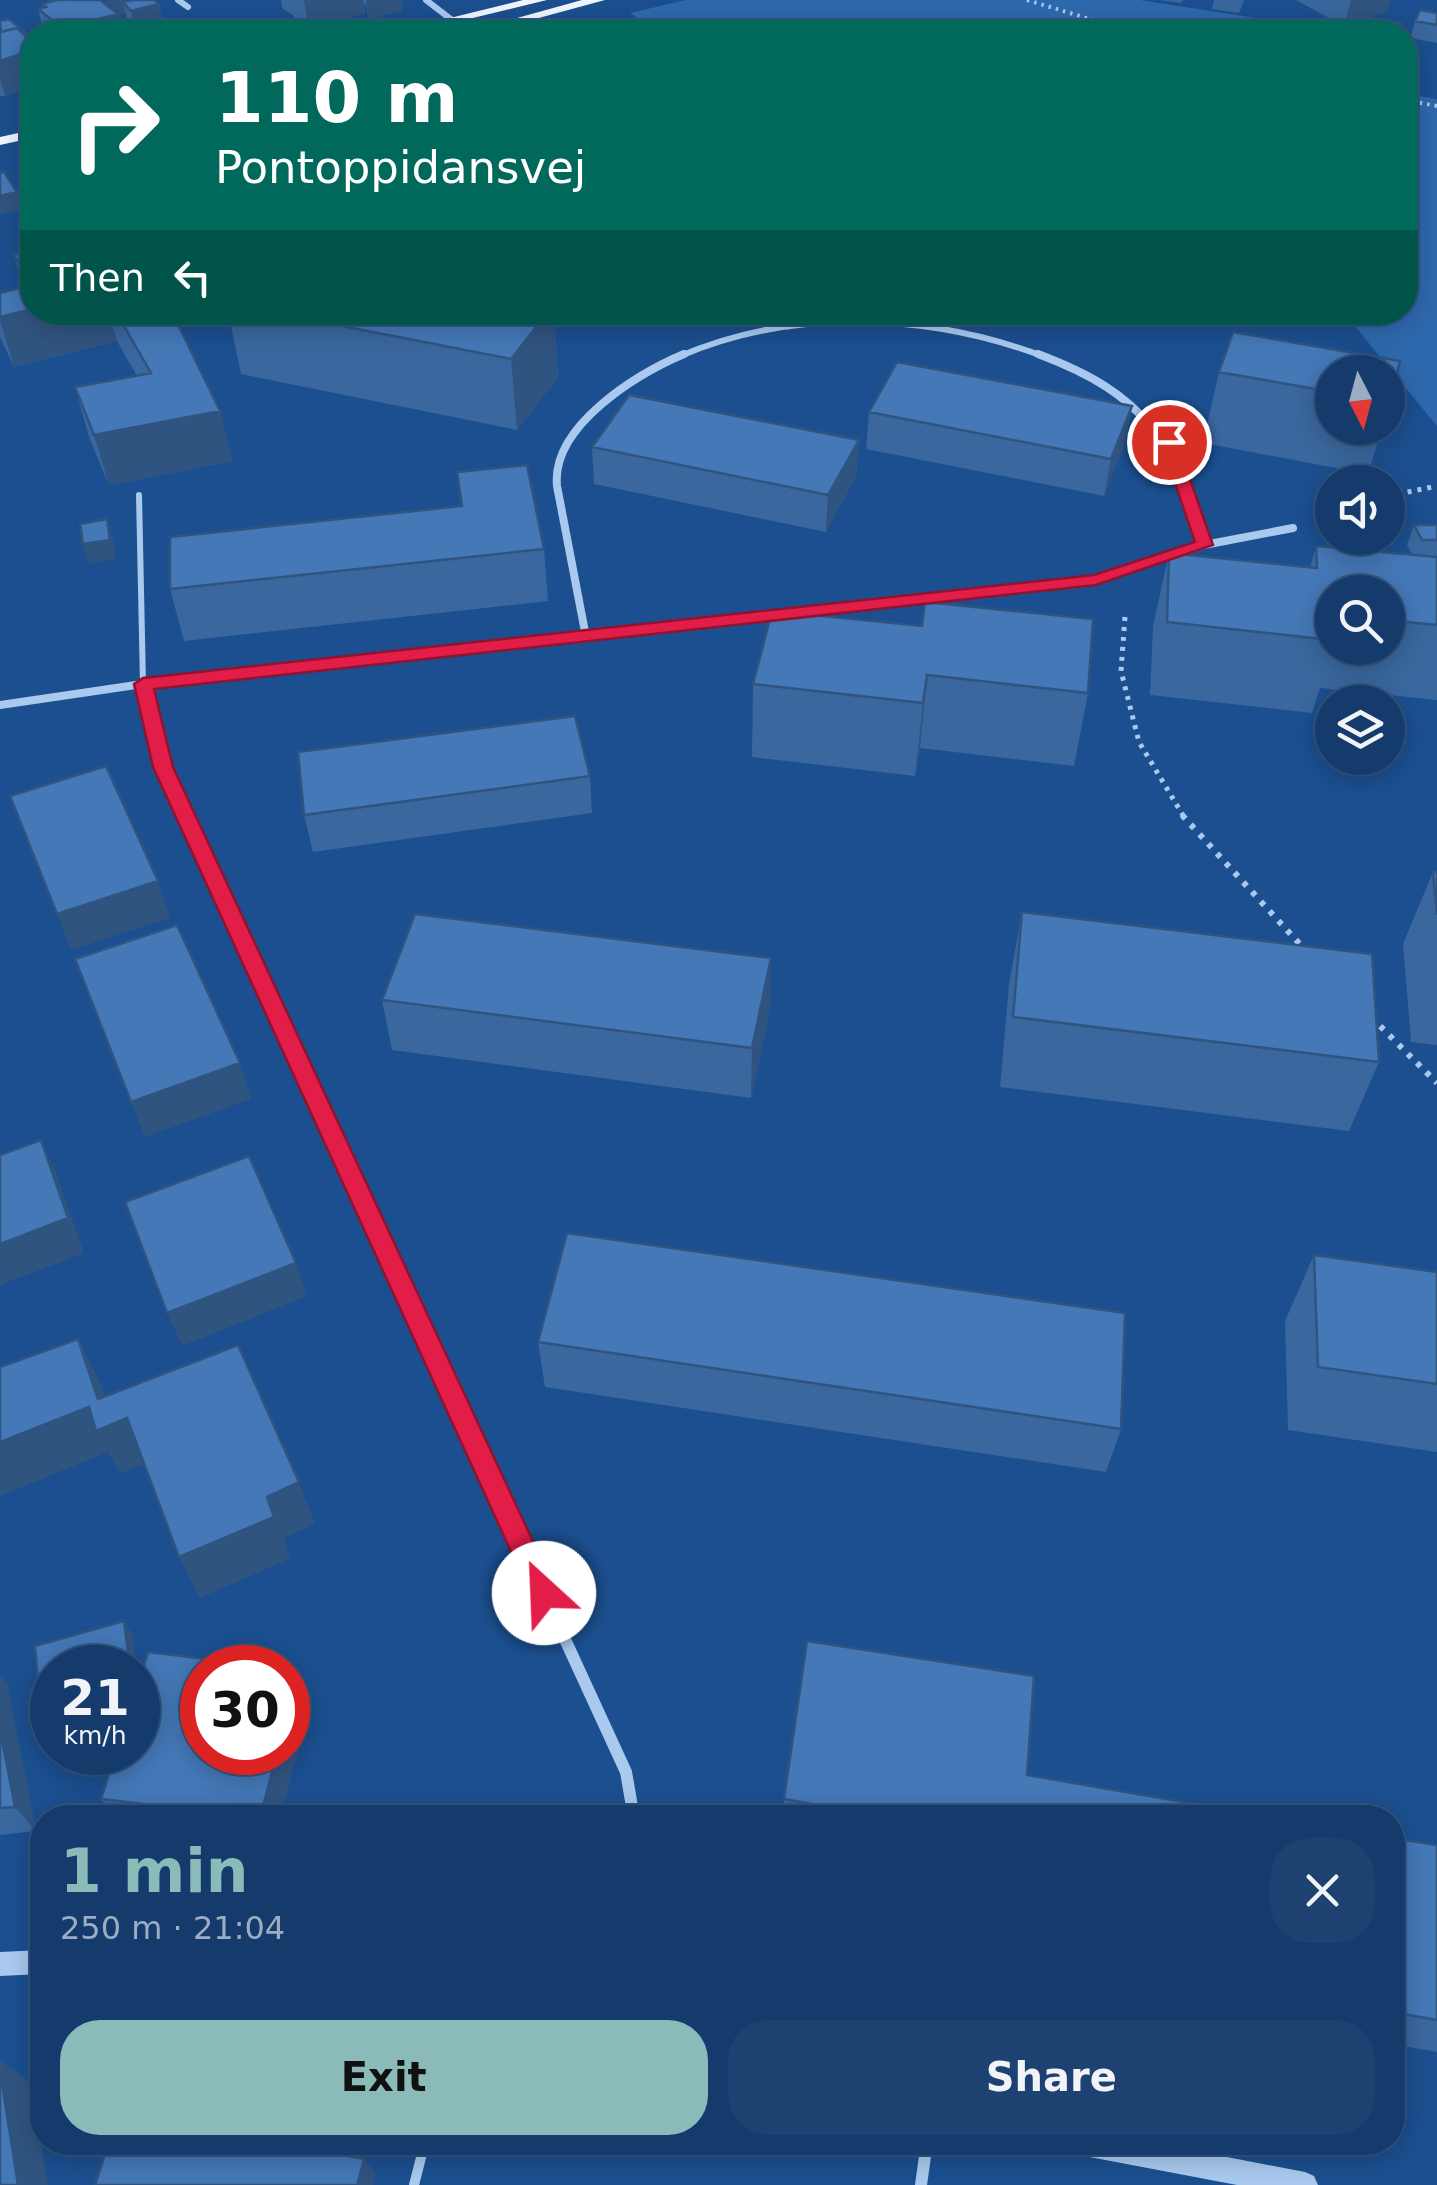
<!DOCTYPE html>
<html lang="en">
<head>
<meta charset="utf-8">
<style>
	body { margin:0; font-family:"DejaVu Sans",sans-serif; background:#1d4271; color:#f1f3f6; height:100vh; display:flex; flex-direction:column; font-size:38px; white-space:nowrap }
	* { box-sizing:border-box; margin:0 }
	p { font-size:32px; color:#9dadc1 }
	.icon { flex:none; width:55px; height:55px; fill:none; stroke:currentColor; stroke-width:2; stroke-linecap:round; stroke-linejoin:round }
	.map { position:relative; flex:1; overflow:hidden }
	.sheet { position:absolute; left:30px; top:1805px; width:1375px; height:350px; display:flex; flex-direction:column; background:#143b6b; border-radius:40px; box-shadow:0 5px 25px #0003,0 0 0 2px #33557e }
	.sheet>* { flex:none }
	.hud { position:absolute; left:20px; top:20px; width:1398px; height:305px; border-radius:40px; box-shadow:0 5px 25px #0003,0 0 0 2px #33557e; background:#00695c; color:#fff; overflow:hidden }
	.needle { width:65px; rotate:174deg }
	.controls { position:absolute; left:1315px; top:355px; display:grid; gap:20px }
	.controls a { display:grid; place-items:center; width:90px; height:90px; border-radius:50%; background:#143b6b; box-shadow:0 5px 25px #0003,0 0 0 2px #33557e; font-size:50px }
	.speed { position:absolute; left:30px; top:1645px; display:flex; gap:20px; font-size:50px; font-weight:700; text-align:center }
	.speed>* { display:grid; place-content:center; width:130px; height:130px; border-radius:50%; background:#143b6b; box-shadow:0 5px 25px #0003,0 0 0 2px #33557e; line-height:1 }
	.speed small { font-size:25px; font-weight:400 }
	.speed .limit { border:15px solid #d22; background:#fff; color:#111 }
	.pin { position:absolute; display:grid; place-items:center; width:85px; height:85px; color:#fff; margin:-42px; border:5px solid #fff; border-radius:50%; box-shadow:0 2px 10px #0007 }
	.me { position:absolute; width:110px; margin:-55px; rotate:335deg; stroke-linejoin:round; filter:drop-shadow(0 0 8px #0008) }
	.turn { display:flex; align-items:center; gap:35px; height:210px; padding:0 30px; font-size:45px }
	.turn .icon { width:130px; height:130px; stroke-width:2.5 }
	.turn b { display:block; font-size:70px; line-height:85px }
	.then { display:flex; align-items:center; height:95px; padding:0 30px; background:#0003; gap:20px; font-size:38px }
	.round { display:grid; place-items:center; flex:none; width:105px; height:105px; border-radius:40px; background:#1d4271 }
	.summary { display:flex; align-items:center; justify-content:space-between; height:170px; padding:0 30px }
	h1 { font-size:60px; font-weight:600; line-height:75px; color:#8bbbb9 }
	.button { display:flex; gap:20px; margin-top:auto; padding:20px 30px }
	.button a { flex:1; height:115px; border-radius:40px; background:#8bbbb9; color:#111; font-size:40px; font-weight:600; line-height:115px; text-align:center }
	.button a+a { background:#1d4271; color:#f1f3f6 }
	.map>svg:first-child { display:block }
	.green { fill:#2e69ad }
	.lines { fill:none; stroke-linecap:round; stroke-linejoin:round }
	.path-far2 { stroke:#a9c9ee; stroke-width:4; stroke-dasharray:2.5 5; stroke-linecap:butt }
	.path-far1 { stroke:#a9c9ee; stroke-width:5; stroke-dasharray:4 6; stroke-linecap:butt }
	.path { stroke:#a9c9ee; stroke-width:6; stroke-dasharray:5 8; stroke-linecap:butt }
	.service-far2 { stroke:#a9c9ee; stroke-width:5 }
	.service-far1 { stroke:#a9c9ee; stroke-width:6 }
	.service { stroke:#a9c9ee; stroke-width:10 }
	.minor-far3 { stroke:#a9c9ee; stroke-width:6 }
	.minor-far2 { stroke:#a9c9ee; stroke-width:8 }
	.minor-far1 { stroke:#a9c9ee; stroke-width:10 }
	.minor { stroke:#a9c9ee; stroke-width:12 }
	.tertiary { fill:#a9c9ee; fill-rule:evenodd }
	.primary { fill:#f0f6ff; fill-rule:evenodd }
	.wall { fill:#3a679d; fill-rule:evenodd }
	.shaded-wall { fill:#305480 }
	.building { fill:#4478b7; stroke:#305480; stroke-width:2.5 }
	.route { fill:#e11d48; stroke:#92132f; stroke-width:2.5 }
</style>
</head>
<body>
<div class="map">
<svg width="1437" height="2185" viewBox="0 0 1437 2185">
	<rect width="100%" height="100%" fill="#1b4f8f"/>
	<!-- green -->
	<path class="green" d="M686,0h454l205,32h-686l-29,-19z
		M1405,94l32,5v327l-93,-113 61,-1z"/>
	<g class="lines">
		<!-- path-far2 -->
		<path class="path-far2" d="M1027,0l106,32
			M1405,100l32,6"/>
		<!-- path-far1 -->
		<path class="path-far1" d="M1388,496l49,-10
			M1125,617l-4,54 18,71 45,75"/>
		<!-- path -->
		<path class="path" d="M1182,815l124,136
			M1371,1017l66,66"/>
		<!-- service-far2 -->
		<path class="service-far2" d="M787,327l2,-15"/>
		<!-- service-far1 -->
		<path class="service-far1" d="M139,495l4,189"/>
		<!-- service -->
		<path class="service" d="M414,2185l11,-43"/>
		<!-- minor-far3 -->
		<path class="minor-far3" d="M178,0l10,7
			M426,0l26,20 5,12
			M678,357c114,-50 251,-44 367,0"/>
		<!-- minor-far2 -->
		<path class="minor-far2" d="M1038,354c111,42 131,84 166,191
			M586,637l-29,-151c-6,-60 80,-112 127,-132
			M143,684l20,83 23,50
			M0,705l143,-21 953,-104 108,-35 89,-17"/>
		<!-- minor-far1 -->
		<path class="minor-far1" d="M185,815l276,599"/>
		<!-- minor -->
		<path class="minor" d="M460,1411l166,361 8,46
			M921,2185l6,-43"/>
		<!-- tertiary -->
		<path class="tertiary" d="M42,1950v24l-42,2v-24z
			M1066,2142h83l156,30 9,4 4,9h-81l-158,-30 -9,-4z"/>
		<!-- primary -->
		<path class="primary" d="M523,0h24l-132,32h-22z
			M582,0h23l-81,22 -7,-4z
			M32,130v8l-32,7v-8z"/>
	</g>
	<!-- wall -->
	<path class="wall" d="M57,0l102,4 4,17 -28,7 -8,-8 -1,-6 -8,2 4,16h-78l-6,-23 5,-1 -1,-4z
		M281,0h120l1,11 -33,8 -3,-14 -2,-1 1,9 -56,16 -14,-7 -1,-6 -12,-8z
		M1159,0h24l-2,3z
		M1214,0h30l-5,13 -27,-4z
		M1296,0h94l-3,11 -43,15z
		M1437,13v30l-27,-5 5,-17z
		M1370,18l29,14h-36l2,-7z
		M0,21l28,14 4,7v44l-27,10h-5z
		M32,250v62h140l48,99 12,50 -123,24 -20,-48 -14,-50 62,-11 -20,-35 -103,26 -14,-30v-44l23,-6 -9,-32z
		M228,312h326l4,65 -41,53 -276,-56z
		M652,312h50l-6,9z
		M1400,361l-12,50v-39h-56v56h50l-14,46 -165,-31 16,-71z
		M1132,406l-7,36 -21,54 -238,-47 3,-37z
		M859,440l-3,36 -30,56 -232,-48 -2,-37z
		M457,472l87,77 4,52 -364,40 -14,-52 292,-83z
		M1414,525h23v175l-117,-12 -8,25 -162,-18 3,-69 16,-73 141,15 6,-22 97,9 -6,-10zM1332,592h56v56h-56z
		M772,611l316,82 -14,73 -154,-18 -5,28 -163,-19 1,-73z
		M590,776l2,37 -279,39 -9,-37z
		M1433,872h4v173l-26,-3 -8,-98z
		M1022,912l357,150 -30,69 -349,-44 9,-103z
		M382,1000l388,8 -19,90 -359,-48z
		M1314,1255l123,17v180l-149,-22 -3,-109z
		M538,1342l583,87 -15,43 -561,-85z
		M299,1670l13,27 -32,121h-165l-14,-19 37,-116v-11l1,10z
		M0,1674l7,9 29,148 -36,4z
		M1027,1775l249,43h-494l2,-19z
		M1392,1838l45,7v207l-45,-8z"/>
	<!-- shaded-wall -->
	<path class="shaded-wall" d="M109,0h40l10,4 4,17 -28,7 -4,-17 -8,-9 3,12 -8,2 4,16h-59l-1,-4 36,-25z
		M304,0h59l2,13 -56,16z
		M366,0h35l1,11 -33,8z
		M1351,0h39l-3,11 -43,15z
		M28,35l4,15v36l-27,10 -5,-17v-18l9,-21z
		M17,192l6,18 -23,5v-19z
		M0,303l32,6v3h77l8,29 -103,26 -14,-46z
		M548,312h6l4,65 -41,53 -6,-71z
		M1132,406l-7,36 -21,54 7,-37z
		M220,411l12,50 -123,24 -15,-50z
		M859,440l-3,36 -30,56 2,-37z
		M107,519l6,20 3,20 -27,5 -6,-20z
		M927,675l-7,73 -5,28 8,-73z
		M158,881l12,37 -99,32 -14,-36z
		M771,958l-1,50 -19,90 1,-50z
		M240,1063l11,36 -106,38 -14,-35z
		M41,1140l16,35 27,78 -84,32v-41z
		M296,1263l11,33 -125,50 -15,-33z
		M78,1339l23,45 13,40 13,-6 22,44 -29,12 -12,-22 -108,44v-54l98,-43z
		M299,1482l16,42 -31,14 7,20 -91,40 -21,-41 88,-60z
		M124,1621l9,15 4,32h-7z
		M299,1670l13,27 -32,121h-20l17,-66h11v-39z
		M0,1674l7,9 29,148 -21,-24 -15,-77z
		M52,1689v18h-2l-11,-14z
		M0,2060l31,23 17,102h-30l-18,-114z
		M364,2159l12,15 -3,11h-16z"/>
	<!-- building -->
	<path class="building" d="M57,0h43l18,14 -56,14 -24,-19 8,-2 -4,-3z
		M134,0h20l5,4 -28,7 -8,-9z
		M1420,10l17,3v12l-22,-4z
		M1370,18l32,5 -5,8 -32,-6z
		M9,19l19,16 -2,1 -9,-8 -16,4 -1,-11z
		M17,28l15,14v8l-32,11v-29z
		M4,172l13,20 -17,4v-23z
		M32,250v33h-1l-17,-28z
		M32,285v24l-32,8v-24z
		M116,312h56l48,99 -126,24 -19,-48 76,-14z
		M270,312h278l-37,47z
		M1233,332l167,29 -10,42 -2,-1v-30h-56v20l-113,-20z
		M897,362l235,44 -21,53 -242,-47z
		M629,395l230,45 -31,55 -236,-48z
		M527,465l17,84 -374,40v-52l292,-31 -5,-34z
		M107,519l3,21 -27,4 -3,-20z
		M1414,525h23v15h-15z
		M1316,546l121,11v68l-49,-5v-28h-56v48l-165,-18 2,-69 148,15z
		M925,602l168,17 -5,74 -161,-18 -4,28 -170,-19 19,-73 150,15z
		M575,716l15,60 -286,39 -6,-63z
		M106,766l52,115 -101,33 -47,-118z
		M1433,872h4v43z
		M1022,912l350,42 7,108 -366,-45z
		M415,914l356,44 -19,90 -370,-48z
		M177,925l63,138 -109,39 -56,-143z
		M41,1140l27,78 -68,26v-89z
		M249,1156l47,107 -129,50 -42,-111z
		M567,1233l558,80 -4,116 -583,-87z
		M1314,1255l123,17v112l-119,-17z
		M78,1339l20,60 140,-54 61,137 -32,15 7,20 -95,40 -52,-139 -31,13 -7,-24 -89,35v-75z
		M124,1621l6,47h-78v21l-13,4 -4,-47z
		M807,1641l227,35 -7,99 249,43h-387l-105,-19z
		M148,1652l134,16h-80v84h75l-17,66 -159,-19 15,-47h22v-67z
		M288,1668l11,2 -11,43z
		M0,1730l15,77 -15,1z
		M1392,1838l45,7v175l-45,-8z
		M0,2071l18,114h-18z
		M109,2142h170l85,17 -7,26h-262z"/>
	<!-- route -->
	<path class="route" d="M1169,437l8,5 36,103 -117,40 -942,104 19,78 384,826 -4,9 -9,4 -10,-4 -381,-835 -19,-83 9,-6 951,-103 101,-33 -34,-100z"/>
</svg>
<div class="controls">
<a><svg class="needle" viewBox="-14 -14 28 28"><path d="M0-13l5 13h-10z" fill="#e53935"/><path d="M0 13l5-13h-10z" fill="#9dadc1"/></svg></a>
<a><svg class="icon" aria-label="sound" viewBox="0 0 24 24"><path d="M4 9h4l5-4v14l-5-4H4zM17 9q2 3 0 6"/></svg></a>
<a><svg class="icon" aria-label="search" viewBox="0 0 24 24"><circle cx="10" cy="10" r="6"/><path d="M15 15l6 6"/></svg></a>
<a><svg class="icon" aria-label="layers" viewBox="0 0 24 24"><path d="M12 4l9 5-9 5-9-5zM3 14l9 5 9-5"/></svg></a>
</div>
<div class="speed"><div>21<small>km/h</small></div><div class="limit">30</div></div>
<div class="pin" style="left:1169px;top:442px;background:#d93025"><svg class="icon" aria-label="arrive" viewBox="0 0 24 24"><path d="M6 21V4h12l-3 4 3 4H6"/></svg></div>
<svg class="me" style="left:544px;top:1593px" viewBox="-20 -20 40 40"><circle r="19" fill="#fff"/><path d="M0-13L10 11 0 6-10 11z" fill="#e11d48"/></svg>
<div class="hud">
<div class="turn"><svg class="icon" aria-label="right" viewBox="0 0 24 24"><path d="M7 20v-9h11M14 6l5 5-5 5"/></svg><div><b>110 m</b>Pontoppidansvej</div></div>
<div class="then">Then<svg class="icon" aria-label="left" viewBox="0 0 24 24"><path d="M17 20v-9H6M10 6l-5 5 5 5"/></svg></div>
</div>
<section class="sheet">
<div class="summary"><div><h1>1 min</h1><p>250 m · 21:04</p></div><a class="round"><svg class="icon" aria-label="close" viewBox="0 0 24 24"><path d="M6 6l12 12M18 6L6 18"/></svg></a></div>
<div class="button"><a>Exit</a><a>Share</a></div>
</section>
</div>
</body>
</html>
